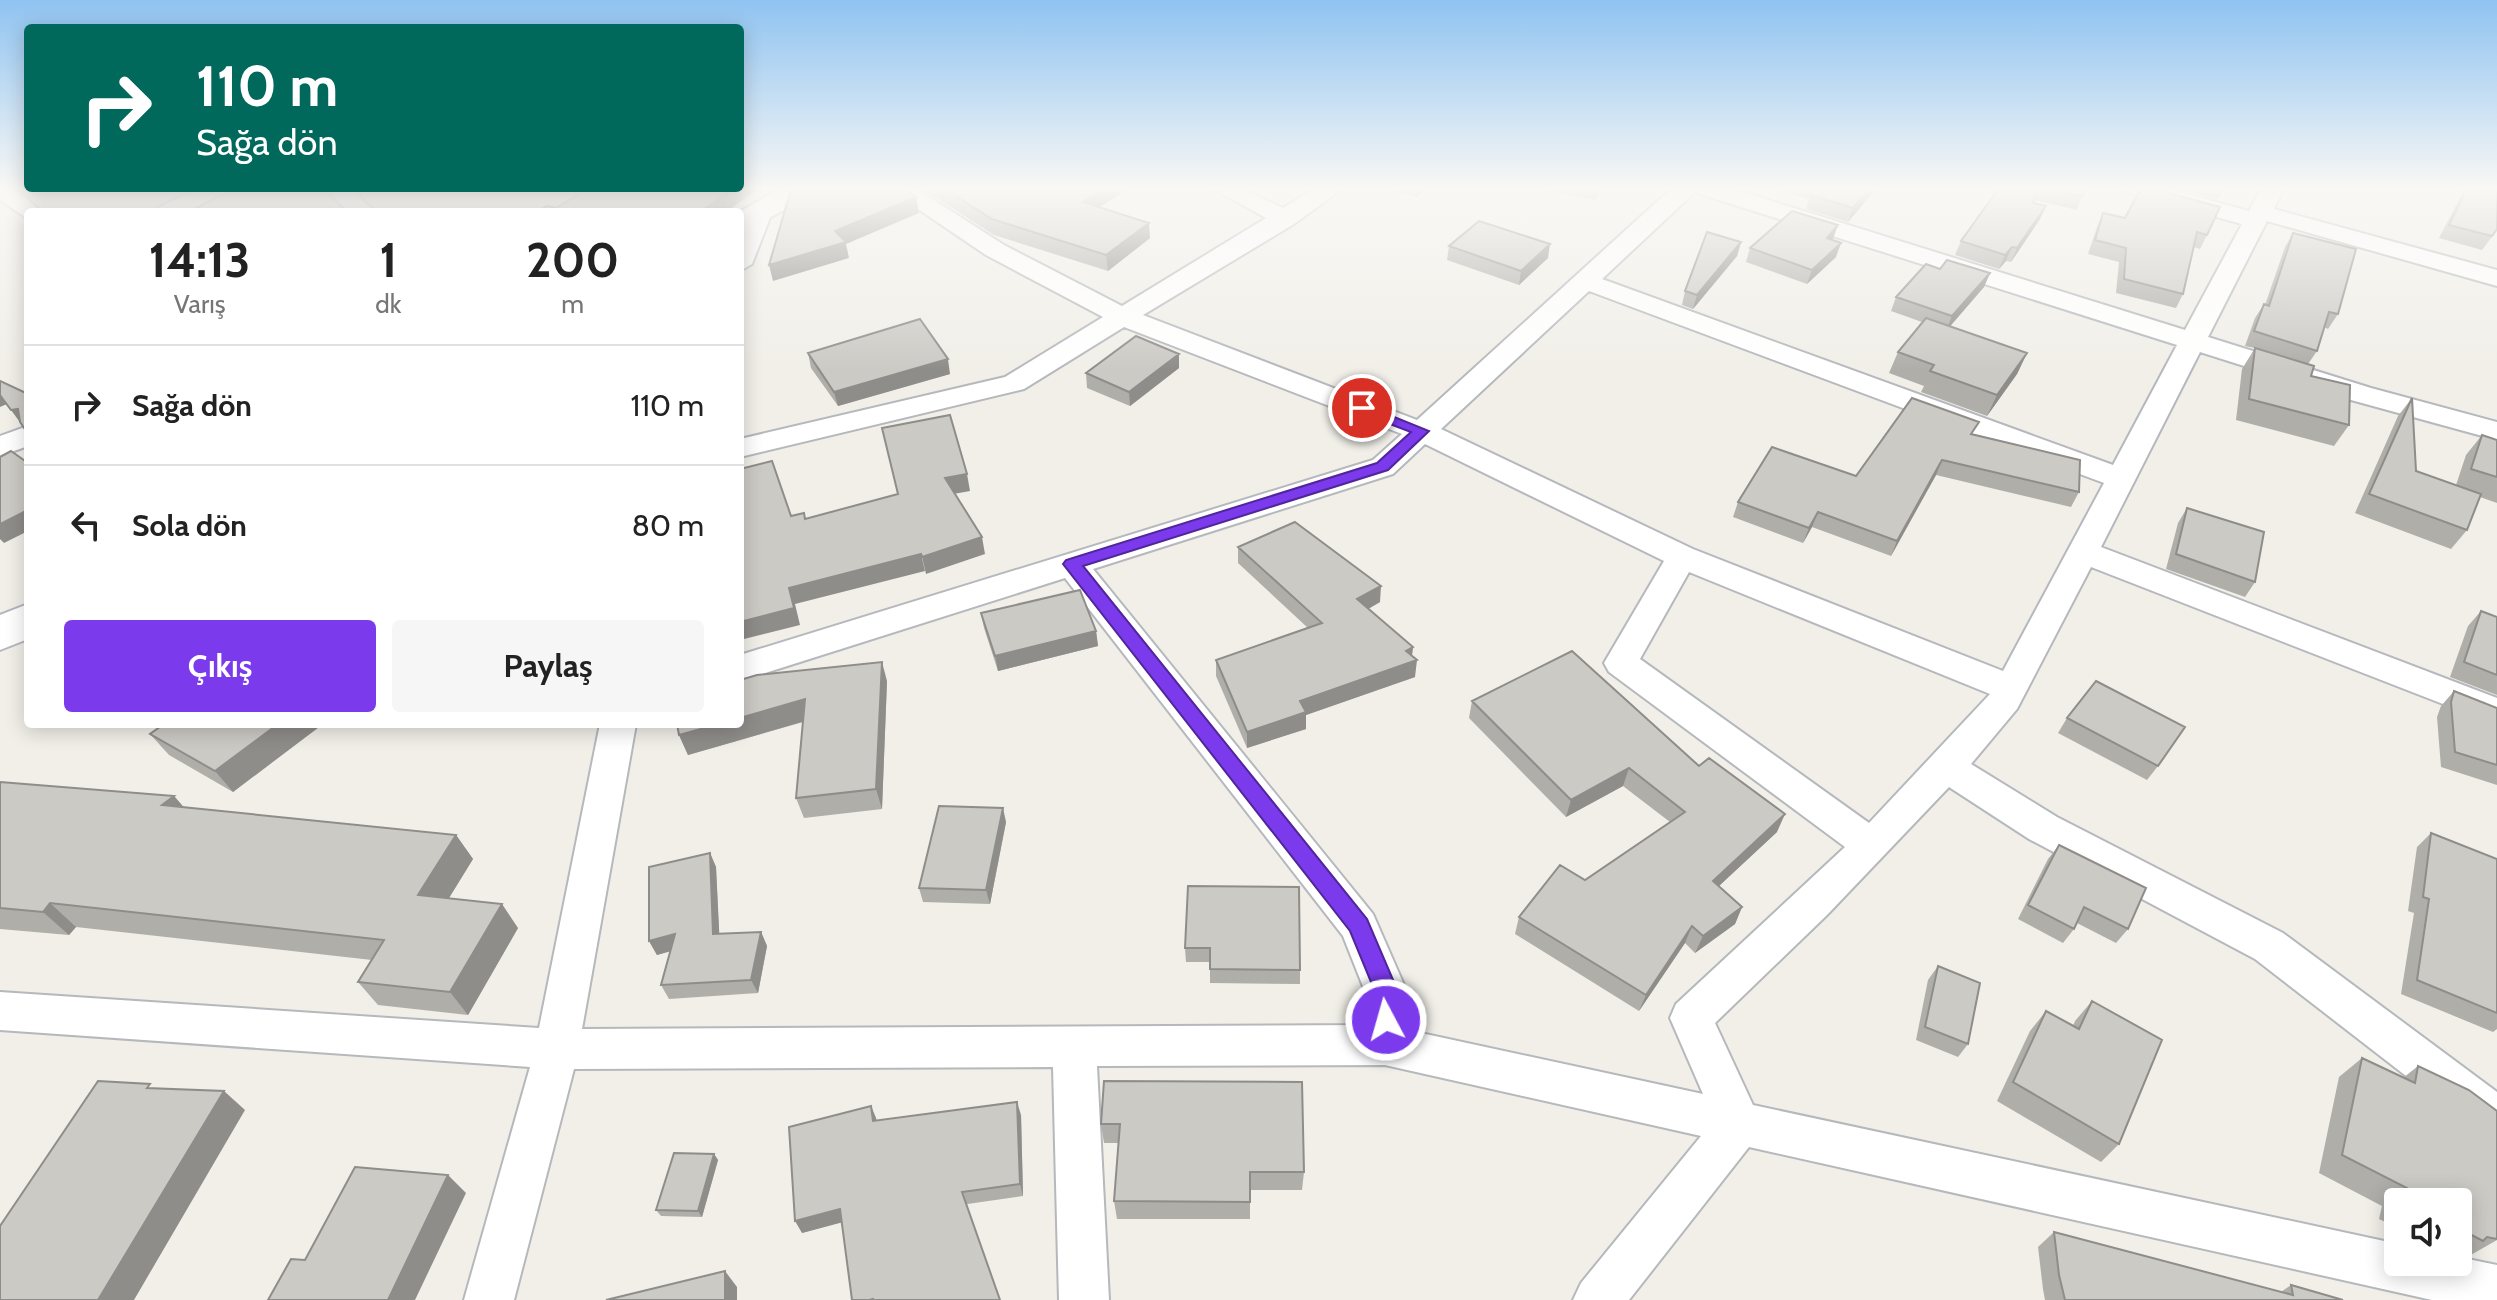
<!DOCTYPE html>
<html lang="tr">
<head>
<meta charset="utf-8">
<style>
	body { margin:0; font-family:Cabin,sans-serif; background:#f6f6f6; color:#222; height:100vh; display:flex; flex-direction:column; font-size:30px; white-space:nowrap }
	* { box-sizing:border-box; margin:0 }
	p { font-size:26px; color:#767676 }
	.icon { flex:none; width:44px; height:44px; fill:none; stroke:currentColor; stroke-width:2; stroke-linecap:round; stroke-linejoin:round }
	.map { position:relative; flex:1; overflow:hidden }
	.sheet { position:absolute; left:24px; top:208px; width:720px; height:520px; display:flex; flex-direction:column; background:#fff; border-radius:8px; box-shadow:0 4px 20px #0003 }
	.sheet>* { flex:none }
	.top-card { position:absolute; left:24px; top:24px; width:720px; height:168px; border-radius:8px; box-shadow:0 4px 20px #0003; background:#00695c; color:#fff; overflow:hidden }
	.fabs { position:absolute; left:2384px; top:1188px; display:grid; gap:16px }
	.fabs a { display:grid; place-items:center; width:88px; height:88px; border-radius:8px; background:#fff; box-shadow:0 4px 20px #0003; font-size:40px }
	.pin { position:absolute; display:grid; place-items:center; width:68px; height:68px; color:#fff; margin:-34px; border:4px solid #fff; border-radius:50%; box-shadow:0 2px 8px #0007 }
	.me { position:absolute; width:88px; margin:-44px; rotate:354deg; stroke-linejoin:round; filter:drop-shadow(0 0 6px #0008) }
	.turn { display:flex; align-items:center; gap:28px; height:168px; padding:0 40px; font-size:36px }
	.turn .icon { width:104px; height:104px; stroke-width:2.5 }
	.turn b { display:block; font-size:56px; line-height:68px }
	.eta { display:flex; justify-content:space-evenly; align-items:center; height:136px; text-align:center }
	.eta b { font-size:48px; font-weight:800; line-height:56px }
	.cta { display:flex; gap:16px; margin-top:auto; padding:16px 40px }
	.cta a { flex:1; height:92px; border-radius:8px; background:#7c3aed; color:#fff; font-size:32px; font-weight:800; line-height:92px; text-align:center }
	.cta a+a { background:#f6f6f6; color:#222 }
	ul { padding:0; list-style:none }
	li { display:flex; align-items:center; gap:24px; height:120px; padding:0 40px; border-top:2px solid #e0e0e0 }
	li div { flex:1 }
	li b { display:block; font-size:30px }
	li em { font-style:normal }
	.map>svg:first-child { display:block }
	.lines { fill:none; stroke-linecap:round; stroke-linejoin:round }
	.minor-casing { stroke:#b5b8bc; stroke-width:4 }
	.tertiary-casing { stroke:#b5b8bc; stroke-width:4 }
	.minor { fill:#fff; fill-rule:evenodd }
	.tertiary { fill:#fff; fill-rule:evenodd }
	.wall { fill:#afaea9 }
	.shaded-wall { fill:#8f8d8a }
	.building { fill:#cccac5; stroke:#8f8d8a; stroke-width:2 }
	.route { fill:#7c3aed; stroke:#51269a; stroke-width:2 }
</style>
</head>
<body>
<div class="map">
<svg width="2497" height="1300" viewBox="0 0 2497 1300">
	<rect width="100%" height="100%" fill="#f1efe8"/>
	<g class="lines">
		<defs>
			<path id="minor" d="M0,188h14l28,24h-14v7l-28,-19z
				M201,188h31l-45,24h-32l4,-5z
				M324,188h26l25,24h-26z
				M887,188h28l89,57 118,61 144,-88 -54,-30h30l41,20 33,-20h28l-50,36 -151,91 274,105 255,-232h58l455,142 57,-106 -113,-31 -3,-5h39l84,23 12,-23h23l-10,21 223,61v16l-230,-65 -59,116 163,51 126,34v18l-146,-40 -151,-48 -99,195 396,151v27l-406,-158 -74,142 -46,55 86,53 226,116 214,159v49l-16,-7 -226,-175 -226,-120 -80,-52 -122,128 -112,108 38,82 645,139v18h60v-5l39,8v35h-65l-683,-153 -120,153h-56l8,-17 120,-147 -316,-71 -288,1 12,234h-50l-6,-233 -479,2 -60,231h-50l66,-233 -530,-37v-38l539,36 61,-304h36l-54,305 782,-4 2,-31 -23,-58 -278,-358 -325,103v-26l633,-195 29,-26 -278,-107 -100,62 -284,68v-18l265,-62 98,-60 -117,-62zM1696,191l1,2 480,152 -64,120 -511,-186zM1589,291l515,192 -101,188 -310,-122 -252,-120zM1425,444l239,117 -60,102 5,9 236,175 -169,157 -6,14 33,76 -296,-64 1,-36 -35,-80 -280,-345 300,-95zM1689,572l301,122 -121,129 -229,-164z
				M759,208l12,7 -19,49 -12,7v-38l11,-23z
				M28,426v20l-28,10v-20z"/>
			<path id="tertiary" d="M781,188h38l-4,6 -75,39 -1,-21z
				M28,604v35l-28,11v-35z"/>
		</defs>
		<!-- minor casing -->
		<use href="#minor" class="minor-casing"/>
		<!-- tertiary casing -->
		<use href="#tertiary" class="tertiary-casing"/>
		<!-- minor -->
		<use href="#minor" class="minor"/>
		<!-- tertiary -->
		<use href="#tertiary" class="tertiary"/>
	</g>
	<!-- wall -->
	<path class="wall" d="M921,188h208l-29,19 50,31 -42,33 -114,-36z
		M1384,188h42l-9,9z
		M1529,188h72l-5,12z
		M1769,188h105l-3,7 -23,27 -42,-13 3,-10z
		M1989,188h96l-8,22 -43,-10 -1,3 7,16 -29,43 -5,-1 -7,8 -44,-14 6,-14 37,-50z
		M2170,188h54l-6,11z
		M2465,188h32v42l-15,20 -43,-12z
		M2103,213l104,22 -7,14 -6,-2 -11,47 -7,14 -60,-15 3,-31 -31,-8 9,-27z
		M2293,233l45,81 -10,15 -4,-2 -7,24 -9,13 3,12 38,49 -15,21 -98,-26 6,-51 13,-21 -10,-2 10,-28 9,-14 1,1 20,-58z
		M1833,240l3,17 -29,27 -61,-22 4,-14z
		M1741,242l-4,14 -44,53 -11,-4 3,-14z
		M1449,246l99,12 -29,27 -72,-25z
		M1940,269l50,4 -6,14 -34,39 77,27 -10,21 -30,42 -66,-24 3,-6 -35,-13 9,-21 24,-30 -31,-11 5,-14z
		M808,353l142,21 -112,32 -27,-38z
		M1179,354v14l-49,38 -43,-18 -1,-15z
		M2412,398l4,73 40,14 10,-30 16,-20 15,5v63l-17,-6 -13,33 -16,19 -96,-36 43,-97z
		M1973,435l106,57 -8,15 -135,-32 -45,81 -79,-29 -9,16 -70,-26 5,-15 118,-26z
		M2187,508l68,74 -10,15 -79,-28 12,-46z
		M1238,547l142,55 -12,7 45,38 -1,9 3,21 -109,38v14l-59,19 -31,-72v-16l92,-32 -70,-65z
		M2481,611l16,6v78l-47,-18 18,-51z
		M981,613l115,18 2,15 -100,25 -14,-43z
		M887,681l-5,128 -78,9 -8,-20 7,-76 -115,33 -9,-20z
		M2454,691l43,17v77l-56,-18 -4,-50 4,-11z
		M1472,701l227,65 78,66 -58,54 23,21 -7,17 -40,29 -10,-10 -46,68 -124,-77 4,-17 66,-37 85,-58 -47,-36 -57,31 -97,-99z
		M2067,718l91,48 -11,14 -89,-47z
		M323,724l-90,68 -64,-37 -19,-21z
		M0,782l174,14 9,11 273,28 17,24 -24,39 69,30 -50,87 -90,-10 -20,-23 14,-22 -296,-33 -7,8 -69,-6z
		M1006,822l-16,82 -67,-2 -4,-14z
		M2431,833l66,26v170l-4,3 -92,-38 13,-81 -6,-2 9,-64z
		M2059,845l69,84 -12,14 -39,-20 -3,6 -11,14 -45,-24 30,-60z
		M710,853l6,14 3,67 42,-2 6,14 -9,47 -89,6 -8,-14 9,-34 -13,4 -8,-14z
		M1188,886l112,84v14l-90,-1v-21h-24l-1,-14z
		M1938,966l30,78 -10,13 -42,-17 12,-60z
		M2092,1001l27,143 -18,18 -104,-61 33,-70 16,-20 27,15 2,-5z
		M2362,1058l41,20 15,-12 79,174 -28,16 -8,-2 -3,2v-54h-60v26l-19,-9 3,-13 -63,-33 20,-96z
		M1104,1081l200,91 -2,18h-52v29h-133l-3,-18 5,-58h-15l-3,-19z
		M871,1106l6,15 144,-6 2,81 -181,26 -40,11z
		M714,1154l4,6 -16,57 -41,-1 -5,-6z
		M2054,1232l227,60 10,-7 52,15h-298l-2,-11 -5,-42z"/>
	<!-- shaded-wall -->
	<path class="shaded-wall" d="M733,188h26l-33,24h-26z
		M1104,188h25l-45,29 -1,-15z
		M1418,188h8l-9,9z
		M1598,188h3l-5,12z
		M1870,188h4l-3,7 -23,27 5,-14z
		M916,197l3,16 -73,31 3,14 -76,23 -4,-16 66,-34z
		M2046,206l-6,13 -29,43 6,-14z
		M1149,223l1,15 -42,33 -2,-16z
		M1838,225l-5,14 -11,13 5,-14z
		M1741,242l-4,14 -44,53 4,-14z
		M1841,243l-5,14 -29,27 5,-14z
		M1550,244l-2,14 -29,27 2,-14z
		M2012,247l-6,14 -7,8 6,-14z
		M1990,273l-6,14 -38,44 6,-15z
		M2027,353l-10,21 -30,42 10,-21z
		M1179,354v14l-49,38 -1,-14z
		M948,359l2,15 -112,32 -4,-14z
		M0,395l7,9 -7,3z
		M18,409l4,16 -11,-15z
		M1942,460l-6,15 -45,81 6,-15z
		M967,474l3,17 -22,4 -3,-17z
		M28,510v21l-24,12 -4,-4v-15z
		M1818,512l-6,15 -9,16 6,-15z
		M982,537l3,17 -59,20 -4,-17z
		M921,554l4,17 -130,33 5,21 -60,15v-18l49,-34z
		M1381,586l-1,16 -24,14 1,-17z
		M1096,631l2,15 -100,25 -3,-15z
		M1413,647l-2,15 6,-2 -2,17 -109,38v14l-59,19v-16l53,-31z
		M882,662l5,19 -5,128 -6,-20z
		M805,699l7,20 -124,36 -9,-20 40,-11h21v-6z
		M278,724h45l-90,68 -18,-21z
		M1629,768l-6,18 -57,31 5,-17z
		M174,796l22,25 -34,-16z
		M1003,808l3,14 -16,82 -4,-14z
		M1785,814l-8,18 -71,66 7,-17z
		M456,835l17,24 -37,60 -18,-24z
		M710,853l6,14 4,81 -7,-14z
		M50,903l26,24 -7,8 -26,-23z
		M502,904l16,24 -50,87 -18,-23z
		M1742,907l-7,17 -40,29 8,-17z
		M1692,926l-7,17 -46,68 7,-16z
		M761,932l6,14 -9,47 -7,-13z
		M675,934l7,14 -25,7 -8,-14z
		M224,1091l21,19 -111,190h-36z
		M1017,1102l4,13 2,81 -3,-12z
		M871,1106l5,12 2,16 -5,-13z
		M714,1154l4,6 -16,57 -4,-6z
		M448,1175l18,18 -51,107h-27z
		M840,1209l7,12 -45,12 -7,-12z
		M725,1271l12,16v13h-12z"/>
	<!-- building -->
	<path class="building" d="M589,188h144l-33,24h-163l10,-6 9,2z
		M798,188h104l14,9 -81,34 11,11 -77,23 21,-72z
		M943,188h161l-21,14 66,21 -43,32 -114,-36z
		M1818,188h52l-17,20 -43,-13z
		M1999,188h39l-5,15 13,3 -29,42 -5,-1 -7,8 -44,-14z
		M2050,188h35l-2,8z
		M2141,188h9l70,19 -13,28 -10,-3 -14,62 -59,-15 2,-31 -31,-8 8,-27 22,5z
		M2467,188h30v41l-5,7 -43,-11z
		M1792,211l46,14 -11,13 14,5 -29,27 -62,-22z
		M1479,221l71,23 -29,27 -72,-25z
		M1707,232l34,10 -44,53 -12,-4z
		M2293,233l63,16 -18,65 -9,-2 -12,39 -63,-20 10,-27 5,2z
		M1947,260l43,13 -38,43 -56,-19 30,-33 14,5z
		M1926,318l101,35 -30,42 -67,-24 4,-6 -36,-13z
		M920,319l28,40 -114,33 -26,-39z
		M1136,336l43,18 -50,38 -43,-19z
		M2255,348l59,18 -3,10 39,9 -1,40 -100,-26z
		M0,381l28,13v40l-8,-12 -2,-13 -7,1 -11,-15z
		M1912,398l67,24 -8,12 109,26 -1,32 -137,-32 -45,81 -79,-29 -9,16 -71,-26 34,-55 84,29z
		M2412,398l4,73 65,23 -14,36 -98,-36z
		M950,415l17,59 -22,4 37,59 -60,20 -1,-3 -132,34 5,20 -54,14v-153l32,-8 19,55 13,-3 1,6 93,-25 -16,-66z
		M2482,435l15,5v37l-26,-8z
		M11,451l17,12v47l-28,14v-67z
		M2187,508l77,24 -9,50 -79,-28z
		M1295,522l86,64 -24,13 56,48 -7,4 11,9 -117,41 6,11 -59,20 -31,-72 106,-37 -84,-76z
		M1080,590l16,41 -101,25 -14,-43z
		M2481,611l16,6v58l-33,-13z
		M1572,651l127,115 10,-8 76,56 -72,67 29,26 -39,29 -11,-10 -46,69 -127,-78 41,-52 25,15 100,-68 -56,-44 -58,32 -99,-99z
		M882,662l-6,127 -80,9 9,-99 -65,19v-38l17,-5z
		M2096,681l89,46 -27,39 -91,-48z
		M2454,691l43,17v57l-42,-13 -4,-50z
		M164,724h114l-63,47 -65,-37z
		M677,724h42l-40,11z
		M0,782l174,14 -12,9 294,30 -38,60 84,9 -52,88 -92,-10 26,-42 -334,-37 -7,9 -43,-4z
		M939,806l64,2 -17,82 -67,-2z
		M2431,833l66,26v154l-80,-33 12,-81 -6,-2z
		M2059,845l87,43 -18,41 -44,-22 -10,22 -46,-24z
		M710,853l3,81 48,-2 -10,48 -90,5 14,-51 -26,7v-74z
		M1188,886l111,1 1,83 -90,-1v-21h-25z
		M1938,966l42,17 -12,61 -43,-17z
		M2092,1001l70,39 -43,104 -106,-62 33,-71 33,18z
		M2362,1058l53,25 3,-17 51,24 28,21v128l-10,-2 -4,4 -25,-13v-26h-51l-2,-1 2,-13 -65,-33z
		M98,1081l52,3 -3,4 77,3 -126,209h-98v-74z
		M1104,1081l198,1 2,90h-54v30l-136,-1 6,-77h-19z
		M1017,1102l3,82 -58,8 38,108h-127v-1l-4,1h-17l-12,-91 -45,12 -6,-94 82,-21 2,15z
		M674,1153l40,1 -16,57 -42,-1z
		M355,1167l93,8 -60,125h-120l23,-41 14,1z
		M2054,1232l239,63 -2,-10 52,15h-278l-6,-25z
		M725,1271v29h-119z"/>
	<!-- sky -->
	<linearGradient id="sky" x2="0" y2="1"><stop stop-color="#8fc3f1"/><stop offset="0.51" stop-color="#f9f8f5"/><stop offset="1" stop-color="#f9f8f5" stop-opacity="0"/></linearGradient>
	<rect width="2497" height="370" fill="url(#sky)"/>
	<!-- route -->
	<path class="route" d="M1362,404l67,27 -41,39 -305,96 284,353 32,75 -5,33 -8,3 -8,-3 -3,-7 1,-26 -26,-63 -287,-367 3,-4 311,-97 34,-31 -55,-21v-6z"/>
</svg>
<div class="fabs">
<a><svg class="icon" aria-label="sound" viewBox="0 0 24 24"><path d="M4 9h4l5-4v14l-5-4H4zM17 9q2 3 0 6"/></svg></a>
</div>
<div class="pin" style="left:1362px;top:408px;background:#d93025"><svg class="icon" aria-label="arrive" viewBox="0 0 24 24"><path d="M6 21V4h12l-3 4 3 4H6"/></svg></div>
<svg class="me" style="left:1386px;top:1020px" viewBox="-20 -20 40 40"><circle r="17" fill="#7c3aed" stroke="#fff" stroke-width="3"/><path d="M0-11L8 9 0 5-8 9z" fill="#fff"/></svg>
<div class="top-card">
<div class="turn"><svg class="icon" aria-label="right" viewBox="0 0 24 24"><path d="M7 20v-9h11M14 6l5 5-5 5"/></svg><div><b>110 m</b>Sağa dön</div></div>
</div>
<section class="sheet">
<div class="eta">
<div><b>14:13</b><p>Varış</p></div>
<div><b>1</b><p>dk</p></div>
<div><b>200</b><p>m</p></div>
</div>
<ul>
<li><svg class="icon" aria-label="right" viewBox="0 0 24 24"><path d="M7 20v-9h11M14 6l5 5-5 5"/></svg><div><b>Sağa dön</b></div><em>110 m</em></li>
<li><svg class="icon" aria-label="left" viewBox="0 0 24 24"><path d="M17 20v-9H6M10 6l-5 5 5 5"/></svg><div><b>Sola dön</b></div><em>80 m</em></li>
</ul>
<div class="cta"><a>Çıkış</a><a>Paylaş</a></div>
</section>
</div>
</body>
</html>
